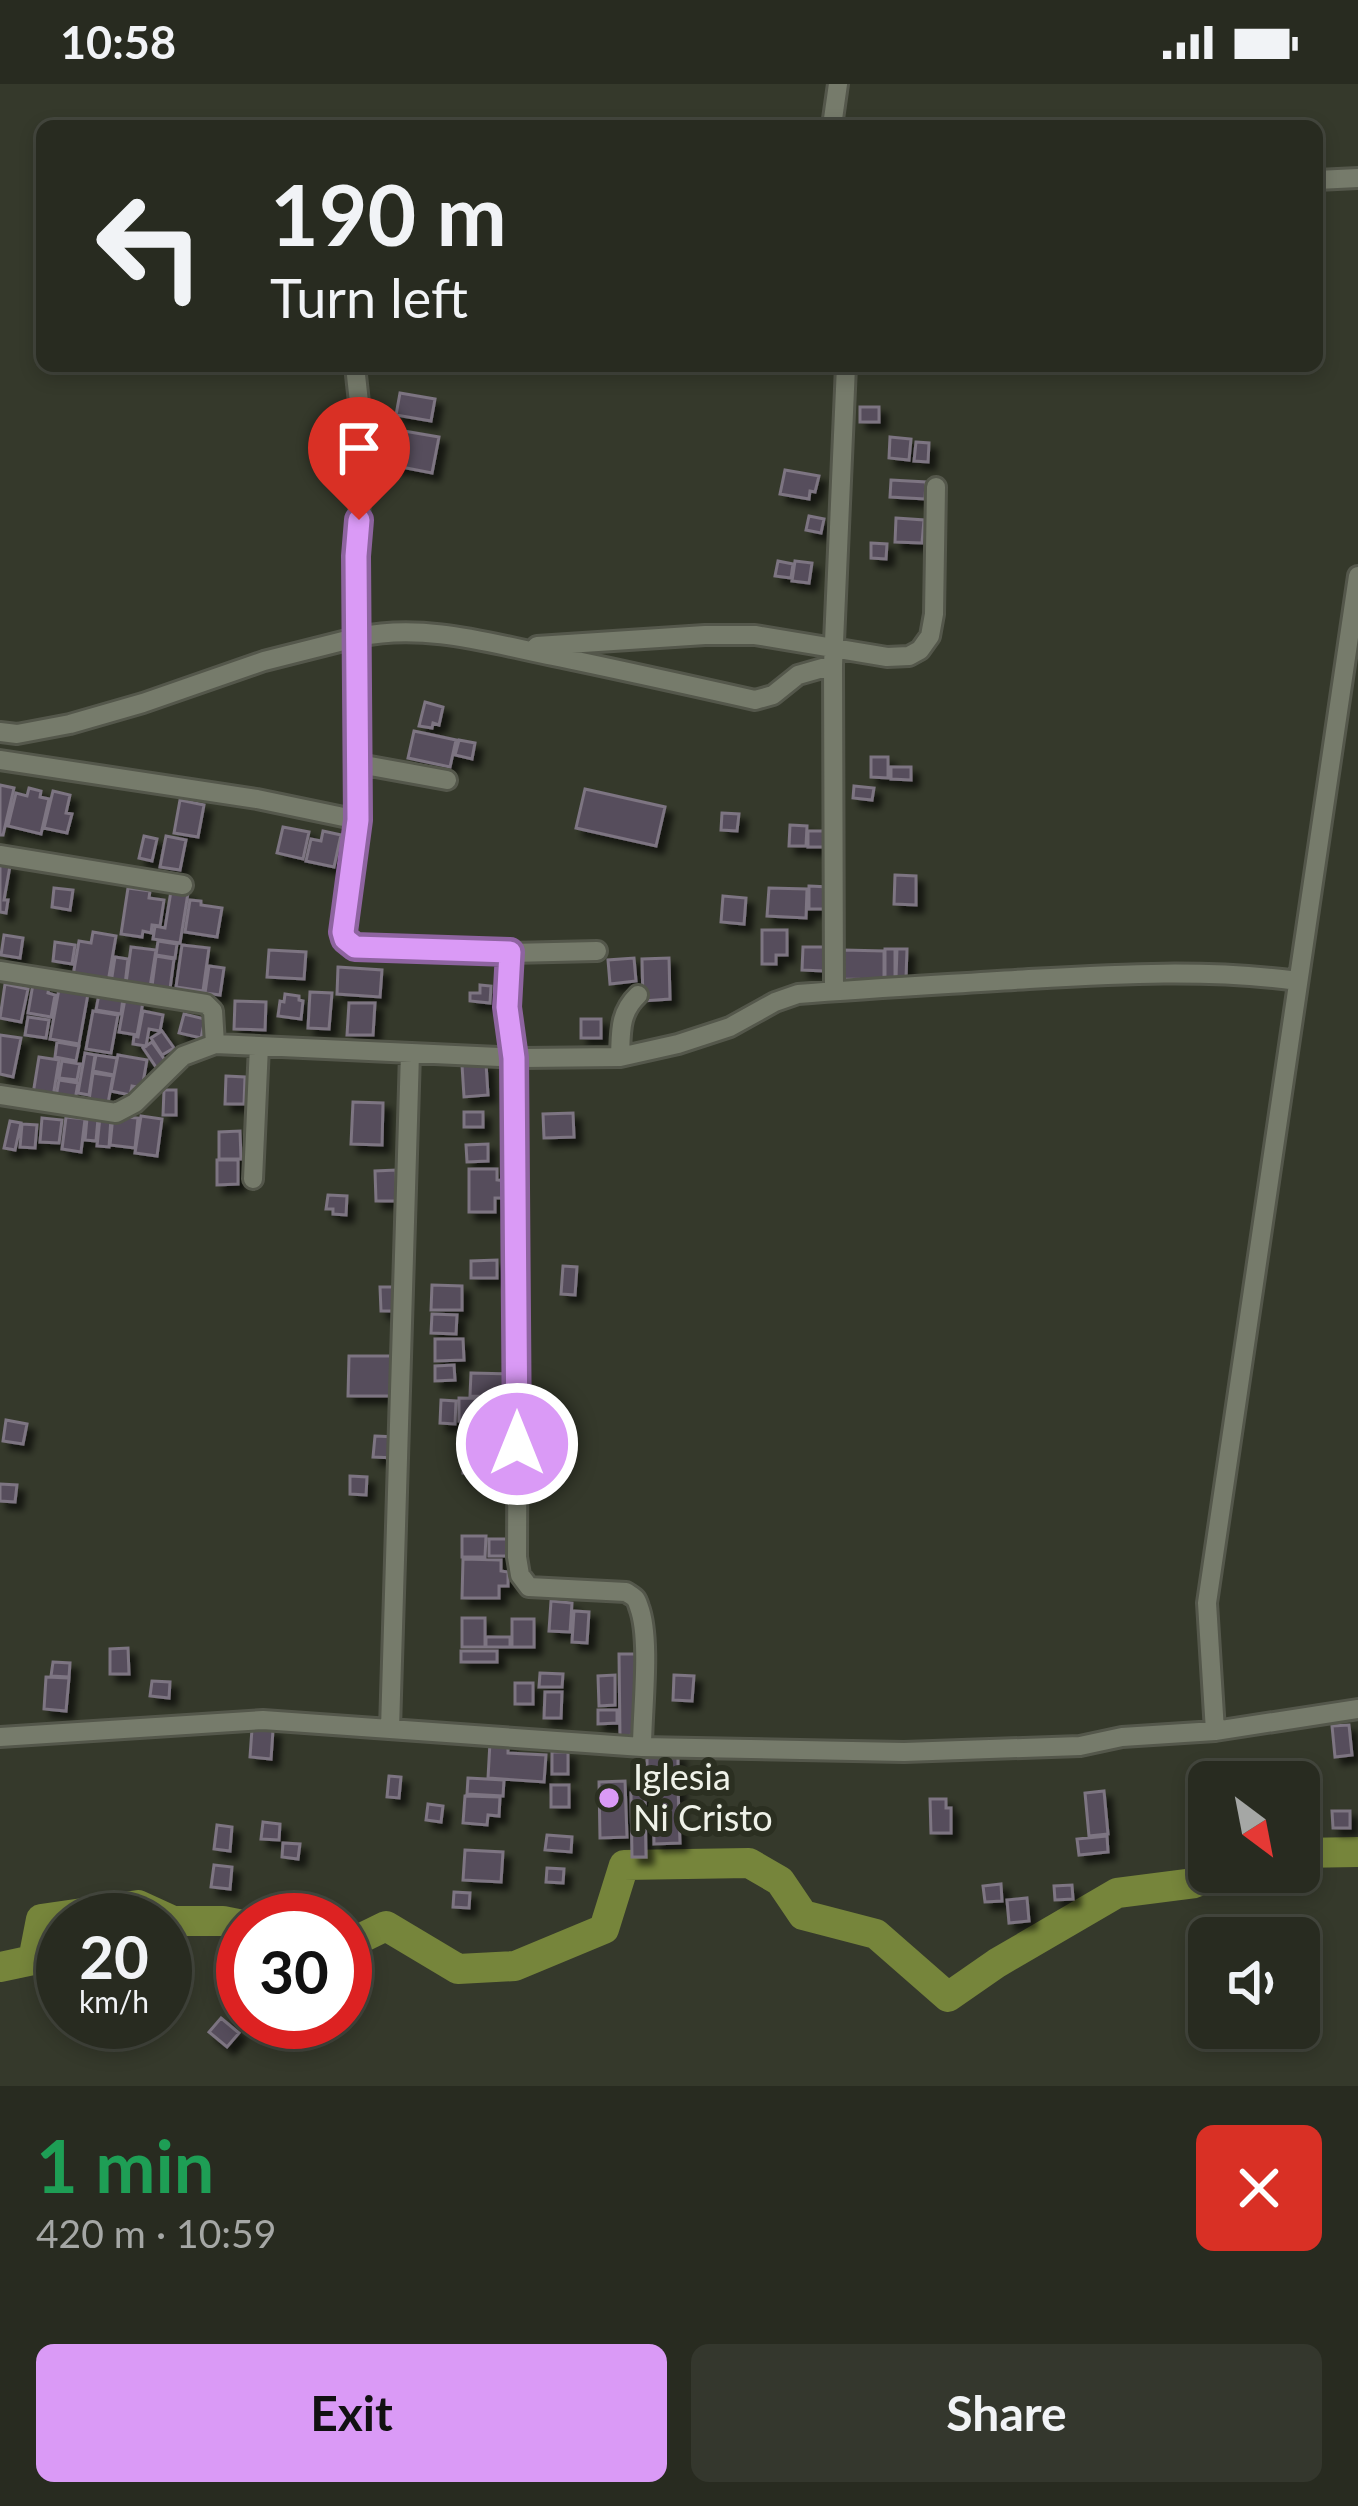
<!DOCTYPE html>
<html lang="en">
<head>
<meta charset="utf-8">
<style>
	body { margin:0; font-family:Lato,sans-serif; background:#34372d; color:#f1f3f6; height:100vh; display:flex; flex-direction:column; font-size:45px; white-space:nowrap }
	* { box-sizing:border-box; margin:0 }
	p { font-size:39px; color:#a5a7a5 }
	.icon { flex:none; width:66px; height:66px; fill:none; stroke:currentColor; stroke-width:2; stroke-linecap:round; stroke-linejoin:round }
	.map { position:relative; height:2002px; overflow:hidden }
	.side { display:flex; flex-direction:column; background:#282b20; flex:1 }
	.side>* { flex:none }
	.guide { position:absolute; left:36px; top:36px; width:1287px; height:252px; border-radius:18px; box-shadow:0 6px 18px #0003,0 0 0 3px #44473e; background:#282b20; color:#f1f3f6; overflow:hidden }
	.needle { width:78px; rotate:148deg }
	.fabs { position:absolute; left:1188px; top:1677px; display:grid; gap:24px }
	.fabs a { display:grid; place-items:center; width:132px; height:132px; border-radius:18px; background:#282b20; box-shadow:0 6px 18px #0003,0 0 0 3px #44473e; font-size:60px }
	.speed { position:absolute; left:36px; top:1809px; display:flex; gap:24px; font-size:60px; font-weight:700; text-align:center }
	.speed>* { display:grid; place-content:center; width:156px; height:156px; border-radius:50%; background:#282b20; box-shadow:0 6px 18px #0003,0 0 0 3px #44473e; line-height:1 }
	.speed small { font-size:30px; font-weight:400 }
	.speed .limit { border:18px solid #d22; background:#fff; color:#111 }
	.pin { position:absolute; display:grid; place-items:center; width:102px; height:102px; color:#fff; margin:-123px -51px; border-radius:50% 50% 50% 0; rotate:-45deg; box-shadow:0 0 12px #0007 }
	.pin .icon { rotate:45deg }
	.me { position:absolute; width:132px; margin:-66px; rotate:0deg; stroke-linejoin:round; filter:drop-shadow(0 0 9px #0008) }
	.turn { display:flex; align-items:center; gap:42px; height:252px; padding:0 36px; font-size:54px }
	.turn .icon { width:156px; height:156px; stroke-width:2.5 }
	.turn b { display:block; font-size:84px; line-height:102px }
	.round { display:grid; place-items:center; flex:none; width:126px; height:126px; border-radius:18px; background:#34372d }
	.headline { display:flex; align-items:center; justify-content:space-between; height:204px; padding:0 36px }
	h1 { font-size:72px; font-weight:700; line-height:90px; color:#1e9e55 }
	.primary-button { display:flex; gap:24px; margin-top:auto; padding:24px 36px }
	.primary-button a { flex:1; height:138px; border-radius:18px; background:#da9af6; color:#111; font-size:48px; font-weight:700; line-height:138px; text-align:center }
	.primary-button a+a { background:#34372d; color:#f1f3f6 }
	.status { display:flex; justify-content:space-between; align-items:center; height:84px; padding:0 60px; background:#282b20; direction:ltr }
	.status svg { height:33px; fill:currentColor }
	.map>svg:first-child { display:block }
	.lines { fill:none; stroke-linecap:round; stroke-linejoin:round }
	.river { stroke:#76853b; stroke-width:30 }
	.building { fill:#574e5b; stroke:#7d7482; stroke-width:3; filter:url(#shadow) }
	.minor-casing { stroke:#54574b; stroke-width:24 }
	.minor { stroke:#767b6b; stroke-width:18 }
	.route-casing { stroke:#8e64a0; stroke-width:30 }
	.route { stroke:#da9af6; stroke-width:21 }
	.poi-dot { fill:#da9af6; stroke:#2b2f21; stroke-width:4.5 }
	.labels { text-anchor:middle; stroke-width:12; stroke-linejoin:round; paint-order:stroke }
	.poi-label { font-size:36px; fill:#eff2e9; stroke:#2b2f21; text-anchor:start }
</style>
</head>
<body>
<div class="status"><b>10:58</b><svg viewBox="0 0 49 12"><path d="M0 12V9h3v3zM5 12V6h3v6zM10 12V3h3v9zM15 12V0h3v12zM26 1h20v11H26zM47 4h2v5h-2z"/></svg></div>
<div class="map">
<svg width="1358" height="2002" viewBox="0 0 1358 2002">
	<defs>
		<filter id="shadow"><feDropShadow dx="7" dy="7" stdDeviation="3" flood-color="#0009"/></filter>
	</defs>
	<rect width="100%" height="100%" fill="#35392b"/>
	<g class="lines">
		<!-- river -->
		<path class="river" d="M1299,1769l59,-1
			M345,1862l41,-20 72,43 57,-3 89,-37 20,-64 125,-2 31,18 23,34 73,19 72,63 49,-34 120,-70 78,-10 14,-14
			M0,1883l33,-7 8,-41 97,-14 35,16h50l20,4"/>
	</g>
	<!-- building -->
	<path class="building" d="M400,309l35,6 -4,22 -35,-6z
		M860,323h19v15h-19z
		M398,346l41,7 -7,36 -41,-8z
		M890,353l21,2 -2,21 -20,-2z
		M916,358l13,1 -1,19 -14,-1z
		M785,386l34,6 -4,16 -5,-1 -1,8 -29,-5z
		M891,396l35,2 -1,17 -35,-2z
		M809,432l15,3 -3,14 -15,-3z
		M896,434l28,2 -2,23 -27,-1z
		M871,459l16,1 -1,15 -15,-1z
		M778,477l15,3 -2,14 -16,-2z
		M795,477l17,2 -3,20 -17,-2z
		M425,618l18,5 -4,18 -6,-2 -1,5 -13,-2z
		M414,647l42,9 -6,27 -42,-9z
		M459,656l16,3 -3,16 -17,-4z
		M871,673h17v21l-17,-1z
		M891,683h20v13l-20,-1z
		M0,701l14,3 -11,47h-3z
		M854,702l20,2 -2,12 -19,-2z
		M29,704l12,3 -1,6 9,2 -8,35 -33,-8 8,-33 11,3z
		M585,705l80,18 -9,39 -80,-18z
		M53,707l17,4 -4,18 6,1 -5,19 -23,-5z
		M180,716l24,5 -6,32 -24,-4z
		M722,729l17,1 -2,17 -16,-1z
		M790,741l17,1 -1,20h-17z
		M283,743l26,5 -6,27 -26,-6z
		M323,747l18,4 -7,32 -28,-6 5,-22 10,2z
		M808,747h17v16h-17z
		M144,752l13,3 -5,22 -13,-3z
		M166,752l20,4 -6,30 -20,-3z
		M0,780l10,2 -6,34h4l-2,13 -6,-1z
		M895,791l21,1v29l-22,-1z
		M809,802l20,1 -1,22h-19z
		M54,804l19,2 -3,20 -18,-3z
		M128,804l22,3 -1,7 15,2 -4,26 -8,-1 -1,8 -8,-2 -1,6 -21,-3z
		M769,804l38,1 -1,29 -39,-2z
		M171,807l17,2 -8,50 -27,-4 2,-13 10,2z
		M723,812l23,2 -2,26 -23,-2z
		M190,816l11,1v4l21,3 -5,29 -32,-5z
		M762,846h25v25h-11v9h-14z
		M93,848l23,4 -8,46 -35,-6 6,-35 12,2z
		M4,851l19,3 -3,20 -19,-3z
		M158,857l19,3 -2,14 -19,-3z
		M55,858l20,3 -3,19 -19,-3z
		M182,861l27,3 -6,43 -27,-4z
		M131,863l25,3 -6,37 -24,-4z
		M803,863h21v24l-22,-1z
		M885,865h10v29l-10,1z
		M897,865h10l-1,29h-10z
		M269,866l37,2 -2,27 -37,-2z
		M843,866l41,1v29l-42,-1z
		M156,872l18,3 -4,30 -18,-3z
		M115,873l13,2 -3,26 -14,-2z
		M634,874l2,23 -26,3 -2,-24z
		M669,874l1,41 -27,2 -1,-42z
		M209,882l15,2 -4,27 -15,-2z
		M338,883l44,3 -2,27 -43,-3z
		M5,900l23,5 -7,33 -21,-4z
		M33,900l16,3 -1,6 7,2 -4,22 -23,-4z
		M480,901l11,1 -1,17 -20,-2v-8h10z
		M59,905l29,5 -9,50 -29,-5z
		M310,908l22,1 -3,36 -21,-1z
		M99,910l24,4 -2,16 -25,-4z
		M285,910l14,2v4l4,1 -2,18 -23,-3 2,-15 4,1z
		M125,915l18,3 -6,33 -18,-3z
		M235,917l31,1 -1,28 -31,-1z
		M349,919h26l-2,32h-26z
		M93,927l25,4 -7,38 -25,-4z
		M143,927l20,4 -3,16 -11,-2 -3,17 -13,-2 1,-8 4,1z
		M184,930l21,5 -4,19 -22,-5z
		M28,933l21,3 -3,18 -21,-3z
		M581,935h20v19h-20z
		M162,947l12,17 -12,7 -11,-17z
		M0,951l21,3 -8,39 -13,-3z
		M57,958l22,4 -3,15 -21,-4z
		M152,958l15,21 -9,7 -15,-22z
		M85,969l10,2 -6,40 -11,-2z
		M96,971l21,3 -3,17 -21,-4z
		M118,971l29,5 -5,28 -10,-2 -2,9 -19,-4z
		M39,973l20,3 -6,37 -20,-3z
		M62,977l18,3 -3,16 -18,-2z
		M486,979l2,32 -24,2 -2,-32z
		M93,989l20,3 -5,27 -19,-3z
		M226,992l19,1 -1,27h-19z
		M59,996l19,3 -3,17 -19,-3z
		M164,1006h12v25h-13z
		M353,1018l30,1 -1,42 -31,-1z
		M464,1028h19v15h-19z
		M573,1029l1,24 -30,1 -1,-24z
		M113,1032l25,2 -3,30 -25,-3z
		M141,1032l21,3 -5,37 -22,-3z
		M66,1033l19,2 -4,33 -19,-3z
		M100,1033l11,1 -2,29 -12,-1z
		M42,1034l20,2 -3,23 -19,-1z
		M87,1034l11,1 -2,22 -11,-1z
		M10,1037l11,2 -6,27 -11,-2z
		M22,1040l15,1 -2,23 -15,-1z
		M240,1047l1,28h-22v-27z
		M488,1060v17l-21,1 -1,-17z
		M217,1076h21v24l-21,1z
		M469,1085h28v11l9,1v17h-11v14h-26z
		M396,1086l1,31h-21l-1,-30z
		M328,1111l19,1 -1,19 -13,-1v-5h-7z
		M497,1176v18h-26v-17z
		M563,1182l14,1 -2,28 -14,-1z
		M432,1201l30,1v24h-31z
		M380,1203h15v24h-14z
		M432,1230l25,1 -1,19 -25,-1z
		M435,1255h28l1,21 -29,1z
		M349,1272h48v40h-49z
		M454,1281l1,15 -20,1v-15z
		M471,1289l42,1v23l-43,-1z
		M459,1314l46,1 -1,23 -45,-1z
		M441,1316l15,1 -1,23 -15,-1z
		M6,1336l21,4 -4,20 -20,-3z
		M461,1341h14v17h-14z
		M375,1352l21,1 -1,21 -22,-1z
		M464,1363l32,2 -2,26 -31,-2z
		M350,1392l17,1 -1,18 -16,-1z
		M0,1400l17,1 -2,17 -15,-1z
		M462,1452h24l-1,21h-23z
		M489,1455h21l-1,17h-20z
		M463,1475l38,1v11l7,1v14h-9v12h-37z
		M551,1517l21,2 -2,29 -21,-1z
		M574,1527l15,1 -2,31 -15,-1z
		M462,1534h23v29h-23z
		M512,1535h22v28h-22z
		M486,1553h24v10h-24z
		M128,1564l1,26h-19v-25z
		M461,1567h36v11h-36z
		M619,1570h17l1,81 -17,1z
		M53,1578l17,1 -1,14 -18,-1z
		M540,1589l23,1 -1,13h-23z
		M615,1591v30l-16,1 -1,-30z
		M674,1591l20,1 -2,25 -19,-1z
		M46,1593l23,1 -3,33 -22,-2z
		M152,1597l18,1 -1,16 -19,-2z
		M515,1599h18v21h-18z
		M545,1608h17l-1,26h-17z
		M598,1626h19v13l-19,1z
		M1349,1641l3,30 -17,2 -3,-31z
		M252,1645l21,1 -2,29 -21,-2z
		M490,1658l18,1v10l38,2 -2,27 -56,-4z
		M552,1668h16v22h-16z
		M664,1670h14v32h-21v-11h6z
		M647,1671h16v19h-16z
		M1220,1684l1,14h-12v12h-8l-2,-24z
		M389,1692l12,1 -2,21 -12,-1z
		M468,1694l36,2 -1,16 -36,-2z
		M625,1697l2,56 -27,1 -1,-56z
		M551,1701h18v22h-18z
		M678,1703l2,56 -26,1 -1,-56z
		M1104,1707l4,43 -19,2 -4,-43z
		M631,1709h14l1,64h-14z
		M465,1712l35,1 -1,19 -11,-1 -1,10 -24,-2z
		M930,1715h16v9h5v25h-20z
		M428,1720l15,2 -2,16 -15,-2z
		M1332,1727h18v17h-17z
		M263,1738l17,2 -1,16 -18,-1z
		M217,1741l15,2 -2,24 -16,-2z
		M547,1751l25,2 -1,15 -26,-2z
		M1107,1752l1,16 -29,3 -2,-16z
		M283,1759l17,1 -2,15 -16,-2z
		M465,1766l38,2 -2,30 -38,-2z
		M214,1781l18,2 -2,22 -19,-2z
		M547,1784l17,1 -1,14 -17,-1z
		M1001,1800l1,17 -17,1 -2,-16z
		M1072,1801l1,14 -18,1 -1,-14z
		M454,1808l16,1 -1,15 -16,-1z
		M279,1810l17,2 -2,17 -18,-2z
		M1027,1814l2,23 -20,2 -2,-23z
		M221,1934l18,15 -12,14 -18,-15z"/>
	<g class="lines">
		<defs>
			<path id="minor" d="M832,42l6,-42
				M1317,96l41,-2
				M537,562l168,-11h50l132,22 22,-1 11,-6 10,-14 4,-22 2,-127
				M0,648l17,2 53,-10 73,-21 121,-42 95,-24 -3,-81 8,-108 -9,-82
				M0,676l257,39 101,21 -15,112 2,7 10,8 155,6 -3,54 7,51 4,254 -1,245 3,18 9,12 97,5c9,6 10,5 13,15 12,32 3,103 3,140
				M359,680l88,16
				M358,736l1,-183c64,-14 131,6 194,19 68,14 135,29 202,44l18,-5 25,-20 35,-10
				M0,771l183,30
				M510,869l87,-2
				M0,887l206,33 7,7 2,33
				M834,907l-1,-326 13,-299
				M620,973c1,-25 -1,-44 18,-62
				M0,1011l116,18 19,-10 48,-47 32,-12 308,14 97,-1 58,-13 52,-17 45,-25 23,-8c77,-6 154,-10 231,-15 90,-5 180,-10 269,2
				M253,1095l6,-133
				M390,1645l20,-676
				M1215,1647l-8,-128 151,-1027
				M0,1653l263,-17 379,27 262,5 176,-6 42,-9 93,-6 143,-22"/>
		</defs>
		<!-- minor casing -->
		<use href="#minor" class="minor-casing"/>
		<!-- minor -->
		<use href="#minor" class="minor"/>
	</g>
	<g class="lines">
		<defs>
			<path id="route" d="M359,436l-3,36 2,264 -15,112 2,7 10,8 155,5 -3,55 7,51 3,386"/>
		</defs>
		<!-- route casing -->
		<use href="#route" class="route-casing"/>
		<!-- route -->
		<use href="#route" class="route"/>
	</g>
	<!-- markers -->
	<circle class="poi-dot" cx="609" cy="1714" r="12"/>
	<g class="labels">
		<!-- poi labels -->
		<g class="poi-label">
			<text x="633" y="1706">Iglesia<tspan x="633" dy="41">Ni Cristo</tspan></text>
		</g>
	</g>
</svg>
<div class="fabs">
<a><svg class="needle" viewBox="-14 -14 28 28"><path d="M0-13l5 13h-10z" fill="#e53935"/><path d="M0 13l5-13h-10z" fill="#a5a7a5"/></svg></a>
<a><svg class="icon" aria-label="sound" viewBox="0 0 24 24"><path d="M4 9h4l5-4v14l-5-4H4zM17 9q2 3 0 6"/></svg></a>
</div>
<div class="speed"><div>20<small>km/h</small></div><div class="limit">30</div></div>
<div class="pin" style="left:359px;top:436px;background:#d93025"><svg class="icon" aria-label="arrive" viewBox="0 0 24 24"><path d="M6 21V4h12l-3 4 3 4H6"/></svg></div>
<svg class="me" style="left:517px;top:1360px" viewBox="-20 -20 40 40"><circle r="17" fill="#da9af6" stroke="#fff" stroke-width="3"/><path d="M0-11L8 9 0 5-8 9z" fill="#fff"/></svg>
<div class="guide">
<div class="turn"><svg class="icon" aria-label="left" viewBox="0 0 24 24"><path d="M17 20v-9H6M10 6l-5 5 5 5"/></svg><div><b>190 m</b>Turn left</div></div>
</div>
</div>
<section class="side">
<div class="headline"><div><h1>1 min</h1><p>420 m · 10:59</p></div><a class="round" style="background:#d93025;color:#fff"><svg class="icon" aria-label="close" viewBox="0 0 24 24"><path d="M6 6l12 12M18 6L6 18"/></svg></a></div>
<div class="primary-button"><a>Exit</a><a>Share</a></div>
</section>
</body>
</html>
